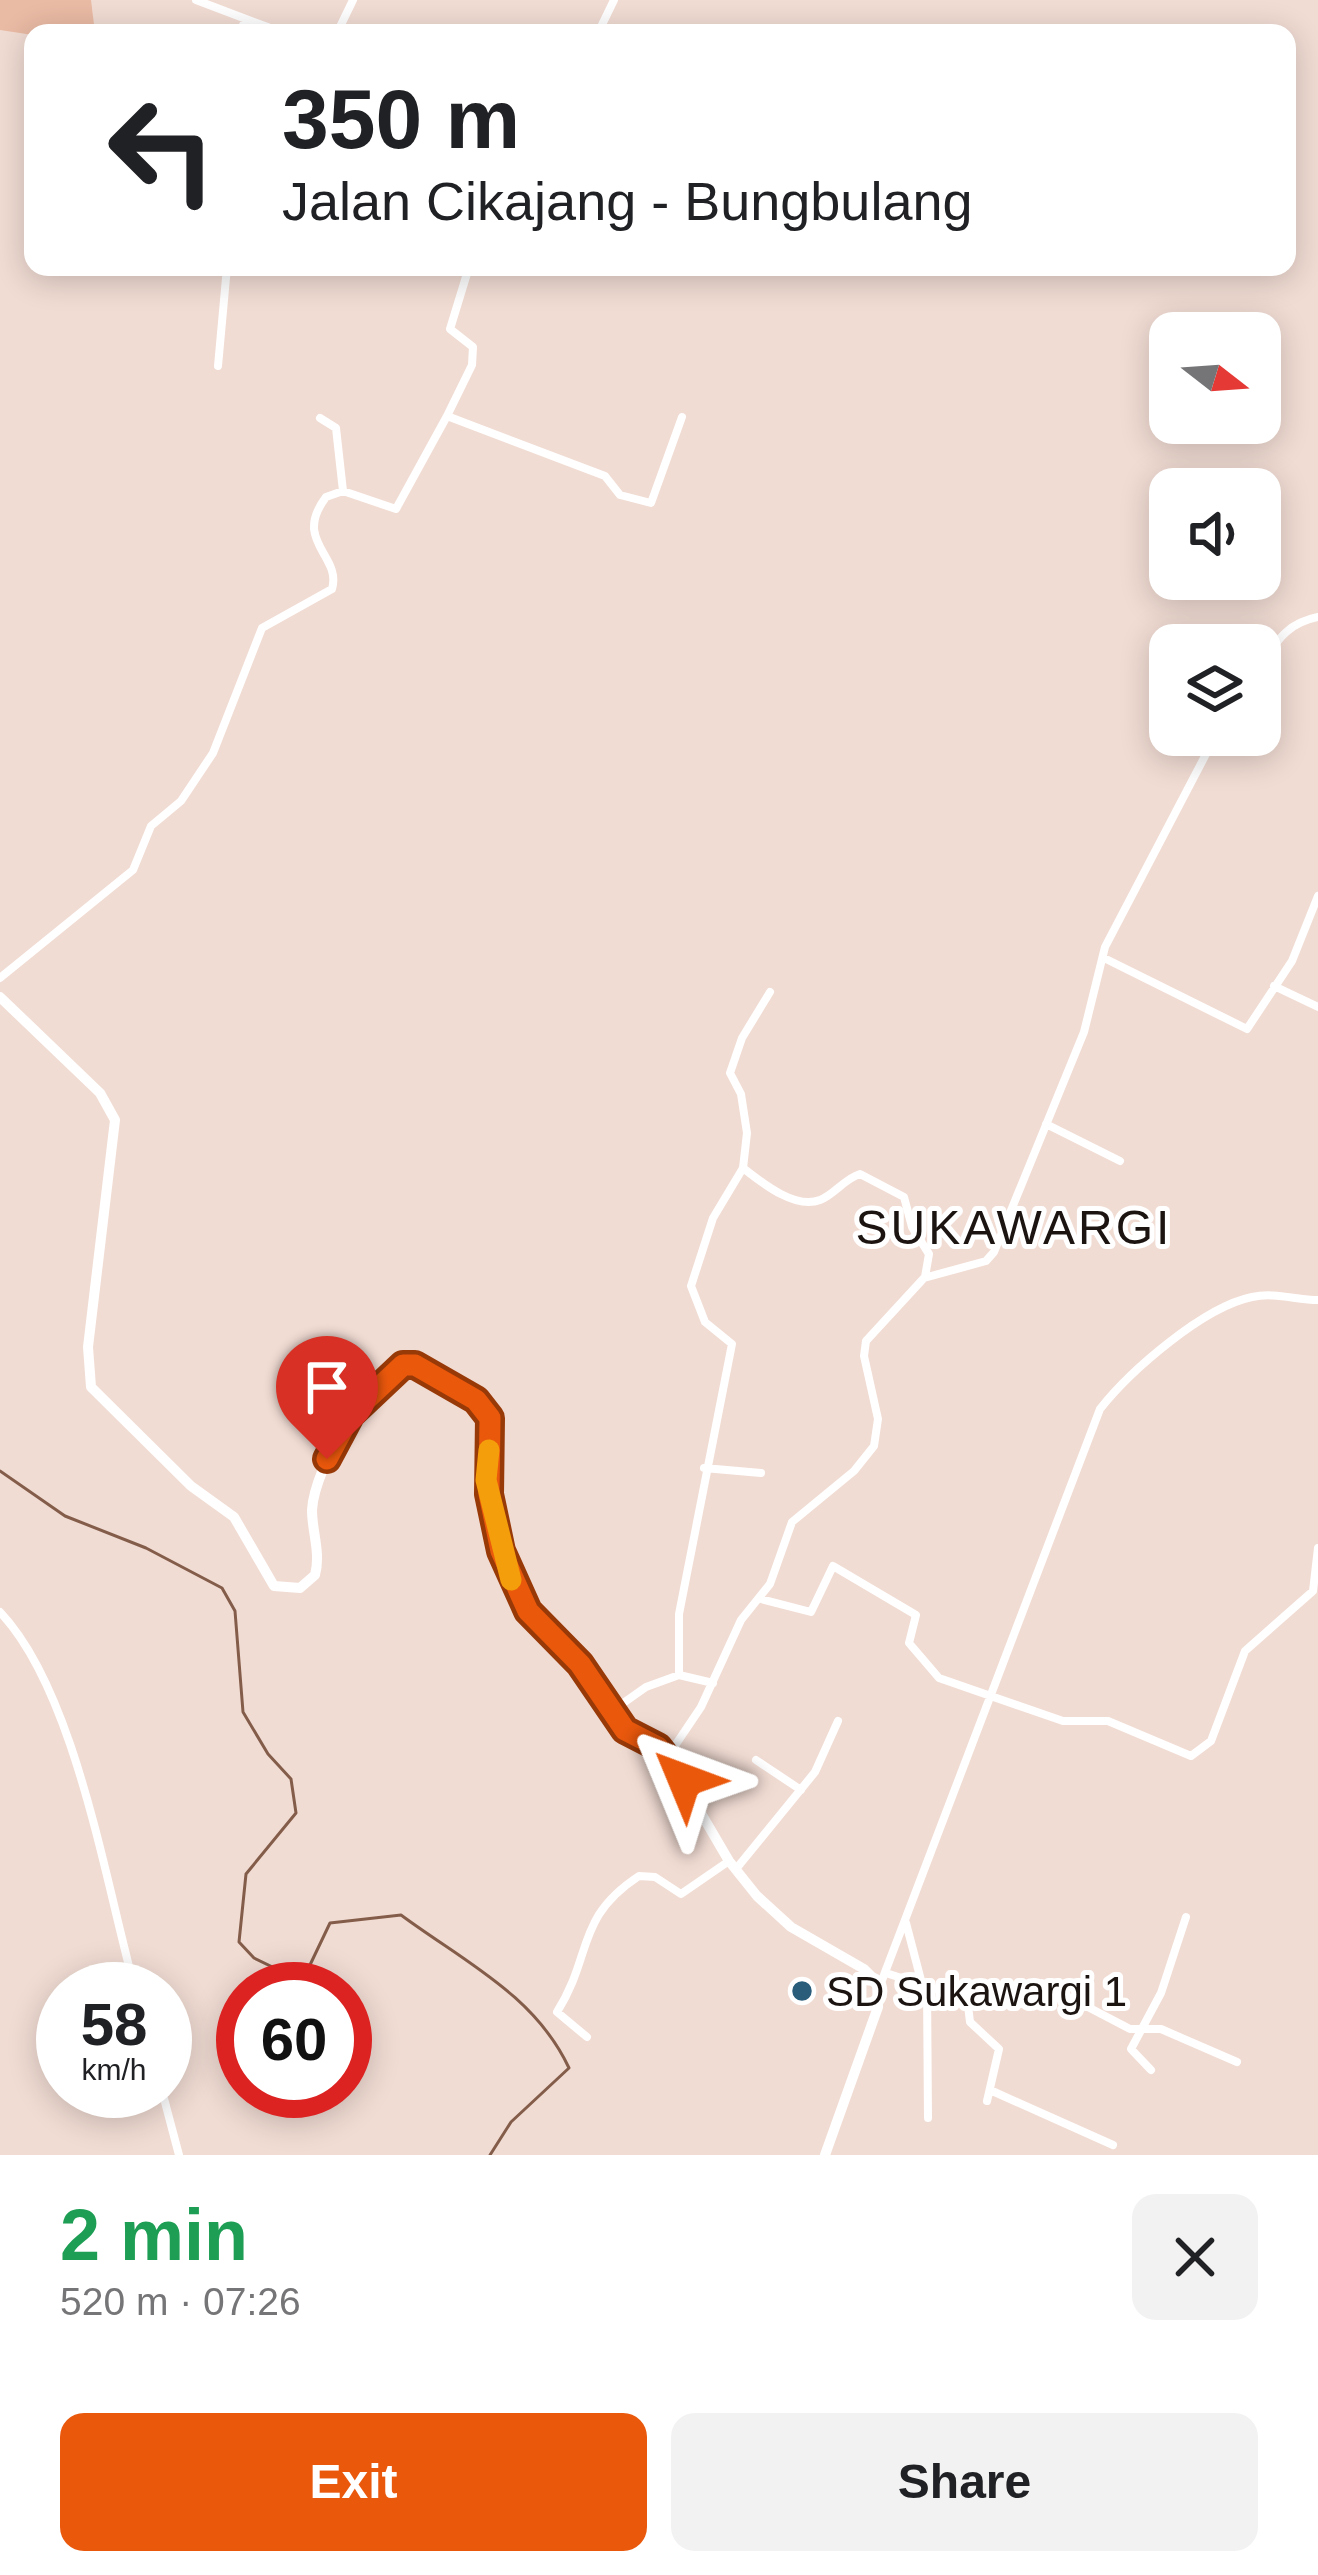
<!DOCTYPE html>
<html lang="en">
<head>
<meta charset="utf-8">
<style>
	body { margin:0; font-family:Helvetica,sans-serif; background:#f2f2f2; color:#202124; height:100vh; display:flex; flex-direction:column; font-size:45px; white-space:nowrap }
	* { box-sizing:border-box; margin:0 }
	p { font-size:39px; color:#757577 }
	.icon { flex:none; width:66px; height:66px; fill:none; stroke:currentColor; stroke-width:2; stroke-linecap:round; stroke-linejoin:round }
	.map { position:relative; height:2155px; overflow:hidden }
	.panel { display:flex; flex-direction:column; background:#fff; flex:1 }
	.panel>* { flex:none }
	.hud { position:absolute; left:24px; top:24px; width:1272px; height:252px; border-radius:24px; box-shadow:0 6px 30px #0003; background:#fff; color:#202124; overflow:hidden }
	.needle { width:78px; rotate:107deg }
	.fabs { position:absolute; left:1149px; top:312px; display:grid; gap:24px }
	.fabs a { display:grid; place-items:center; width:132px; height:132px; border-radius:24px; background:#fff; box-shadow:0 6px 30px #0003; font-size:60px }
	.speed { position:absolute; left:36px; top:1962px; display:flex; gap:24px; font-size:60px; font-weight:700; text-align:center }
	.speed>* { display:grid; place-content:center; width:156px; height:156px; border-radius:50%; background:#fff; box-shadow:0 6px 30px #0003; line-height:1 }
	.speed small { font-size:30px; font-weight:400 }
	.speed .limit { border:18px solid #d22; background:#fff; color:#111 }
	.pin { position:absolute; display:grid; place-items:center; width:102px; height:102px; color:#fff; margin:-123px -51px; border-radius:50% 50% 50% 0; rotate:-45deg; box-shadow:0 0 12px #0007 }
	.pin .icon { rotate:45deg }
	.me { position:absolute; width:132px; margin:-66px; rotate:314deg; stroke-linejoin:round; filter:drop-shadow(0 0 9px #0008) }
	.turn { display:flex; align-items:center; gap:42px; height:252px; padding:0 60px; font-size:54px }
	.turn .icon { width:156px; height:156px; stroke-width:2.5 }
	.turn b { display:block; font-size:84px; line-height:102px }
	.round { display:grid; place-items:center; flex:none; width:126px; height:126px; border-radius:24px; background:#f2f2f2 }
	.summary { display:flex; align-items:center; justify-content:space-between; height:204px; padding:0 60px }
	h1 { font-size:72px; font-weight:800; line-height:90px; color:#1e9e55 }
	.cta { display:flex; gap:24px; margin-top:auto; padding:24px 60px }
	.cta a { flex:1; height:138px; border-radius:24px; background:#ea580c; color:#fff; font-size:48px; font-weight:800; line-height:138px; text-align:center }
	.cta a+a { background:#f2f2f2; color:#202124 }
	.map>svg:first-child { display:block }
	.green { fill:#e9baa4 }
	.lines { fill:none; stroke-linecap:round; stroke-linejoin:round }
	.stream { stroke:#845d4a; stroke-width:3 }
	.minor { stroke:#fff; stroke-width:8 }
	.primary { stroke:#fff; stroke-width:10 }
	.route-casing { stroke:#983908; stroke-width:30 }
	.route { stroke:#ea580c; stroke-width:21 }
	.slow { stroke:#f59e0b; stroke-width:21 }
	.poi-dot { fill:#295d79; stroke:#fff; stroke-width:4.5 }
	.labels { text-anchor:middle; stroke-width:10; stroke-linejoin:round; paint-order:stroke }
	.poi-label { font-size:42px; fill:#1b1411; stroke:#fff; text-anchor:start }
	.quarter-label { font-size:48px; letter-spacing:3px; fill:#1b1411; stroke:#fff }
</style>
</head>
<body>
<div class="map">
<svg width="1318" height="2155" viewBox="0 0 1318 2155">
	<rect width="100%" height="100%" fill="#f1dcd3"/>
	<!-- green -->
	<path class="green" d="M0,0h91l4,33 -62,2 -33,-5z"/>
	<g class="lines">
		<!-- stream -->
		<path class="stream" d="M0,1471l65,45 81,32 76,40 13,23 8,101 25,42 23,25 5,34 -50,61 -7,68 15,16 35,17 20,-8 21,-44 71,-8c62,46 134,80 168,153l-58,54 -21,33"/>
		<!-- minor -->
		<path class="minor" d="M196,0l50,19
			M239,33l7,-14 38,14
			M337,33l16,-33
			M598,33l16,-33
			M469,267l-19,62 23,18 -1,18 -25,51 158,60 15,19 31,8 31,-86
			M218,366l9,-99
			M320,418l16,10 7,63
			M1260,665c17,-24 27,-42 58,-48
			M1104,958l143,71 45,-68 26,-65
			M0,978l133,-108 18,-44 30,-25 32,-48 49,-125 70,-39c10,-34 -40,-47 -6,-92l17,-6 53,18 51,-93
			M1274,986l44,21
			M1046,1124l74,37
			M743,1168c18,14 52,42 77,32 15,-6 24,-21 40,-26l44,23 8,30 17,27 -4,23
			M704,1468l57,5
			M761,1599l50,13 22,-46 83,49 -7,28 30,35 124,43h45l83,35 20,-15 34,-90 68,-60 5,-43
			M0,1612c75,79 105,269 135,377
			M713,1683l-34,-8v-61l53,-270 -27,-22 -14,-36 22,-68 30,-50 4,-35 -6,-39 -11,-21 12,-35 28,-46
			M612,1711l34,-24 33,-12
			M668,1756l33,-49 40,-87 29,-36 22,-62 62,-51 20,-25 4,-27 -14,-63 2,-15 58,-63 62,-17 8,-9 90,-220 21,-85 111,-212
			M756,1760l45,30
			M736,1869l79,-97 23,-51
			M906,1923l16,61
			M889,1974l66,21h37l18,11 15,-3 17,-20 88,46h31l76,33
			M927,1986l1,132
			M879,1988l221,-579c30,-38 103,-102 152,-112 23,-5 44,3 66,3
			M967,1997l3,25 29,27 -12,52
			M587,2037l-30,-25c36,-57 18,-94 82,-136l16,1 26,17 48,-33
			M1151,2070l-20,-21 30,-56 25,-76
			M990,2090l123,55
			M162,2091l17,64"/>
		<!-- primary -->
		<path class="primary" d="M0,997l100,96 15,27 -27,227 3,40 100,99 43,31 40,69 26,2 15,-13c6,-22 -3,-43 -3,-65 2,-41 59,-146 103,-145l61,34 14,19 -1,76 12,57 27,60 52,53 45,66 43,27 61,104 28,35 34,31 73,42 13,13 1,25 -53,148"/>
	</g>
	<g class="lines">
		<defs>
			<path id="route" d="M327,1459l24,-45 52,-49h12l61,35 14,18 -1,76 12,57 27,60 52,53 45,66 33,17 26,33"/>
		</defs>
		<!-- route casing -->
		<use href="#route" class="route-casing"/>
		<!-- route -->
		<use href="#route" class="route"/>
		<!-- slow -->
		<path class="slow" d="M489,1450l-3,30 25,100"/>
	</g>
	<!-- markers -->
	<circle class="poi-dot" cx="802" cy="1991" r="12"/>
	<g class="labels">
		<!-- poi labels -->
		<g class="poi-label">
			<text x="826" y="2006">SD Sukawargi 1</text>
		</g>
		<!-- quarter labels -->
		<g class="quarter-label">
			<text x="1014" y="1244">SUKAWARGI</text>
		</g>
	</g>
</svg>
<div class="fabs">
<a><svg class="needle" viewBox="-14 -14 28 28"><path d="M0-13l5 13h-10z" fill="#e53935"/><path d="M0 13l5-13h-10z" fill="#757577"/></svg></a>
<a><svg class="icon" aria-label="sound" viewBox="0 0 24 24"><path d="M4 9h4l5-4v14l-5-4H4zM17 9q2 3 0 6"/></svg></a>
<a><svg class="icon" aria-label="layers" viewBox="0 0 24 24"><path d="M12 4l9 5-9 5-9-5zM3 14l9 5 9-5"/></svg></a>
</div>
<div class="speed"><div>58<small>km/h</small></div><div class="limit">60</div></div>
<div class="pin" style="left:327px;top:1459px;background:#d93025"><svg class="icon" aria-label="arrive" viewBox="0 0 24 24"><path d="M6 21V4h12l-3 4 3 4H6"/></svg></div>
<svg class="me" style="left:684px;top:1780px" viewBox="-20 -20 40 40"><path d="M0-17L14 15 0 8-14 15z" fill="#ea580c" stroke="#fff" stroke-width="4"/></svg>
<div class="hud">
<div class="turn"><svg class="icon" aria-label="left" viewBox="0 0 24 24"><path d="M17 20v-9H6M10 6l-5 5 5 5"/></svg><div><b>350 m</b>Jalan Cikajang - Bungbulang</div></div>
</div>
</div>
<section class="panel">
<div class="summary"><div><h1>2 min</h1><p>520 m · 07:26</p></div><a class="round"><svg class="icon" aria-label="close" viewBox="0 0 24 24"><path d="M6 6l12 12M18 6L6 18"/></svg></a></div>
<div class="cta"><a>Exit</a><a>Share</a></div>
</section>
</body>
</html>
